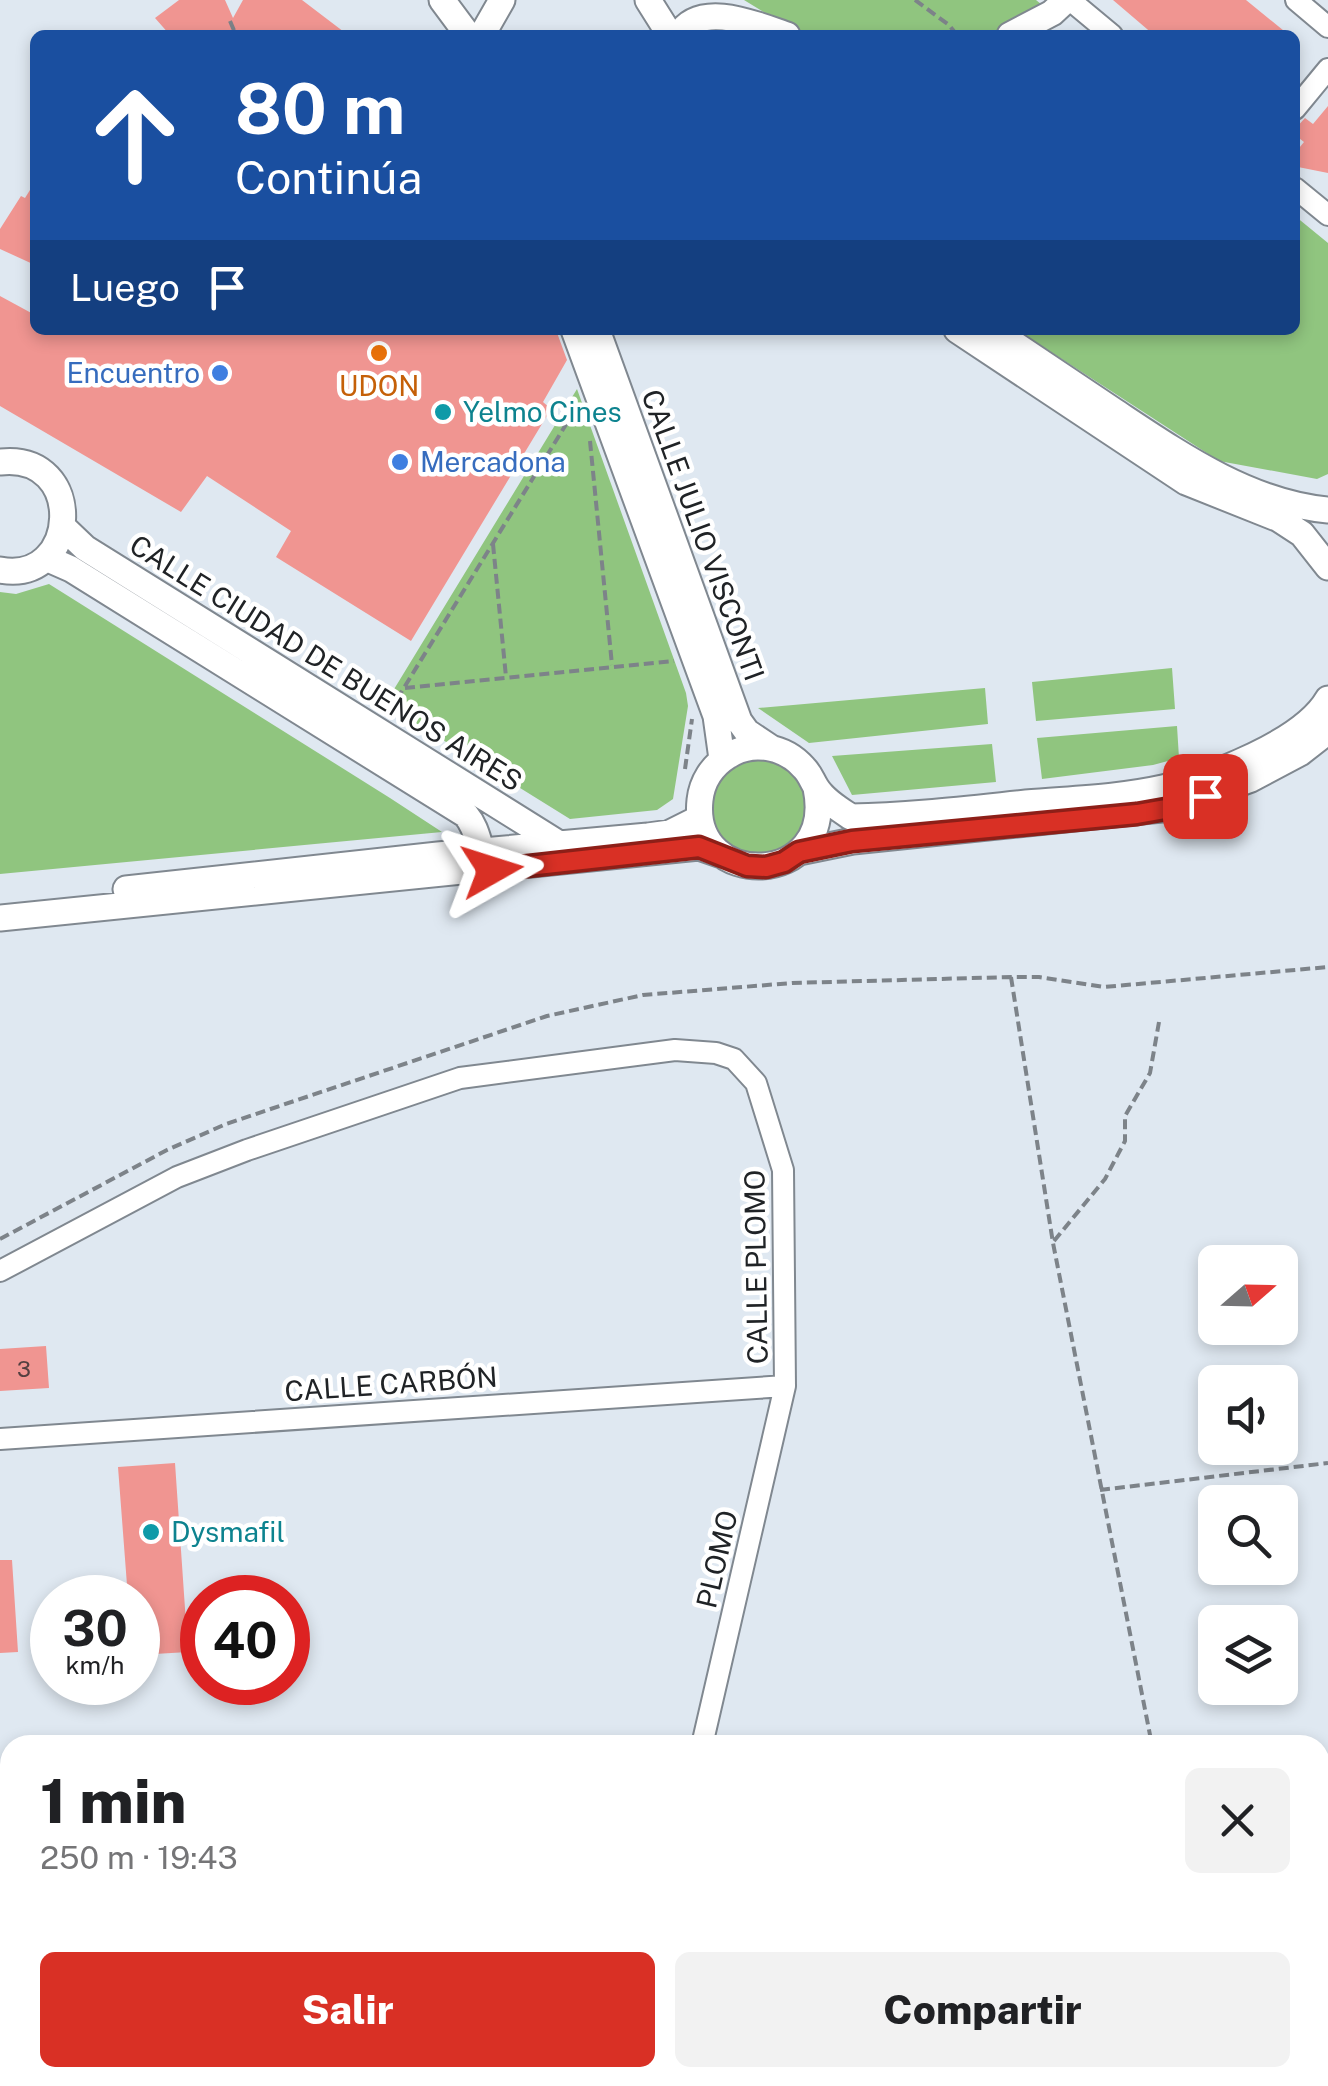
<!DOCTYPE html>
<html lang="es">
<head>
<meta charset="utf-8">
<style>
	body { margin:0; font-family:"Public Sans",sans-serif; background:#f2f2f2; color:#202124; height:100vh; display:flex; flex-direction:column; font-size:38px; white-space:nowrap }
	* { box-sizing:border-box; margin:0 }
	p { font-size:32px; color:#757577 }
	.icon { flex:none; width:55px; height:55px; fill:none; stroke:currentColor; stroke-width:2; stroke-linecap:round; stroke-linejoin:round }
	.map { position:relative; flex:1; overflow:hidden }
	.sheet { position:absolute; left:0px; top:1735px; width:1330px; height:352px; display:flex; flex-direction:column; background:#fff; border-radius:30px 30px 0 0; box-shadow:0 5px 15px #0003 }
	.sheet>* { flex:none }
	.banner { position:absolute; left:30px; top:30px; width:1270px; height:305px; border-radius:15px; box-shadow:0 5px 15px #0003; background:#1a4fa0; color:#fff; overflow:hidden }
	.needle { width:65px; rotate:70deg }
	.buttons { position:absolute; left:1198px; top:1245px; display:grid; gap:20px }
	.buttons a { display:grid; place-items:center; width:100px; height:100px; border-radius:15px; background:#fff; box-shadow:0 5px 15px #0003; font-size:50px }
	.speed { position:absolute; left:30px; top:1575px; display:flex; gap:20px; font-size:50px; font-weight:700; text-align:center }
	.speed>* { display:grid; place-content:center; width:130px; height:130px; border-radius:50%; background:#fff; box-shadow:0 5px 15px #0003; line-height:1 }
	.speed small { font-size:25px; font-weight:400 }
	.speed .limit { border:15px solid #d22; background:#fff; color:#111 }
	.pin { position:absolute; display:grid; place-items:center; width:85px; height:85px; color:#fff; margin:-42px; border-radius:20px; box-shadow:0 5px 15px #0006 }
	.me { position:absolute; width:110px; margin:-55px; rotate:84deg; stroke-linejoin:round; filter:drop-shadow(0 0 8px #0008) }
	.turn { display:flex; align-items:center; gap:35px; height:210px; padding:0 40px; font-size:45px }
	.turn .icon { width:130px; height:130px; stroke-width:2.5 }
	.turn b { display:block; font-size:70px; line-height:85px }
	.then { display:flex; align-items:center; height:95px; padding:0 40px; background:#0003; gap:20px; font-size:38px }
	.round { display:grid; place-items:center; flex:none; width:105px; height:105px; border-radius:15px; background:#f2f2f2 }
	.overview { display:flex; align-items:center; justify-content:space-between; height:170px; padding:0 40px }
	h1 { font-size:60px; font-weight:800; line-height:75px }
	.button { display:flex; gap:20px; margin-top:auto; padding:20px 40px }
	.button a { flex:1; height:115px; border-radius:15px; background:#d93025; color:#fff; font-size:40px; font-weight:800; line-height:115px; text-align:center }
	.button a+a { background:#f2f2f2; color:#202124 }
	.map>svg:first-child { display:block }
	.green { fill:#90c57f }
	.sand { fill:#e7ddb8 }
	.building { fill:#f09591 }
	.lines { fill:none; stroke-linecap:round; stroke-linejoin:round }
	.service-casing { stroke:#808890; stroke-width:14 }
	.minor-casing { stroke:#808890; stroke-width:24 }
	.tertiary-casing { stroke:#808890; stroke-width:29 }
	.path { stroke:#7d8389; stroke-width:4; stroke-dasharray:10 5; stroke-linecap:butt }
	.service { stroke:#fff; stroke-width:10 }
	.minor { stroke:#fff; stroke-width:20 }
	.tertiary { stroke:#fff; stroke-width:25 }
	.route-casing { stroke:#8d1f18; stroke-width:25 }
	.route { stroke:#d93025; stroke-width:18 }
	.food-dot { fill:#e8710a; stroke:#fff; stroke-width:4 }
	.shop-dot { fill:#3f7fe0; stroke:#fff; stroke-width:4 }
	.culture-dot { fill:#0f9aa8; stroke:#fff; stroke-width:4 }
	.labels { text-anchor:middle; stroke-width:9; stroke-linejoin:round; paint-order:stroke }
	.number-label { font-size:22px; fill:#544041 }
	.shop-label { font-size:28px; fill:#366cbe; stroke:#fff; text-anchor:end }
	.food-label { font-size:28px; fill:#c56008; stroke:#fff }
	.culture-label { font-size:28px; fill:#0d838f; stroke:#fff; text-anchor:start }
	.street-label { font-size:28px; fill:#202326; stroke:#fff }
</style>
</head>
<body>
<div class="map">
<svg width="1328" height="2086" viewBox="0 0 1328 2086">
	<rect width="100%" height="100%" fill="#dfe8f1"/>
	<!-- green -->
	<path class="green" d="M744,0h292l16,13 -43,22h-208z
		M1295,216l33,27v231l-11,5 -98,-18 -202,-131h278z
		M577,389l109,304 2,13 -15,93 -16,11 -87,9 -185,-115z
		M49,584l341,214 52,34 -442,42v-282l16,2z
		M1172,668l3,41 -139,12 -4,-39z
		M985,688l3,36 -179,19 -51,-35z
		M1177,726l2,32 -26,7 -111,14 -5,-41z
		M992,744l4,38 -144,13 -20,-39z
		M711 806a48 48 0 1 1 96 0a48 48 0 1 1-96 0Z"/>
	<!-- sand -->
	<path class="sand" d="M1328,1916v170h-343l19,-8h316v-158z"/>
	<!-- building -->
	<path class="building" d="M179,0h46l8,18 10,-18h59l46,35h-178l-15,-17z
		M1113,0h133l43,35h-135z
		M1328,106v67l-30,-6v-10l-3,-4 9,-11 -9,-7v-6l10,-11 8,6z
		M35,182v83l-35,-16v-20l21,-33 4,2z
		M0,296l35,19v15h521l11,30 -24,42 8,7 -140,232 -135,-84 15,-26 -84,-55 -26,36 -181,-106z
		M46,1346l3,42 -49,3v-42z
		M175,1463l13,189 -50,3v-57h-10l-10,-131z
		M0,1560h12l6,92 -18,1z"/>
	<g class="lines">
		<defs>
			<path id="service" d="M1320,1911l8,-5
				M949,2086l20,-8"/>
			<path id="minor" d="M1070,0l42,35
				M1296,0l32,27
				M1295,109l33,-40
				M1295,188l33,27
				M0,1271l177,-94 70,-27 213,-72 215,-28 41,3 18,6 22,24 27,87 2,216 -83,359
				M0,1439l785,-53
				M0,1907l10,-2"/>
			<path id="tertiary" d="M442,0l26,35
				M648,0l22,35
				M482,35l20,-35
				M679,35c21,-35 76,-11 108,0
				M1010,35l42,-22 14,-13
				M574,330l142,386 6,43
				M597,330l142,391 8,11 24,16
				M957,330l229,152 93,37 23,15 26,33
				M993,330c40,27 81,54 121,81 65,43 135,92 214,99
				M0,462c87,-10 80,123 0,108
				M63,527l22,21 476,297
				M46,558l25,11 395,246c14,17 11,33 23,50
				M816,788c21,101 -126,103 -116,12 2,-18 12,-34 28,-44 24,-16 57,-10 76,12 6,6 8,13 12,19 8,13 23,22 35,30 59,-1 117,-8 175,-14 46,-4 92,-5 137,-15 48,-11 140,-46 165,-89
				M799,852l54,-11 318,-33 80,-29 49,-26 28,-22
				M126,889l312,-34 210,-19 22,-3 30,-15
				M0,918l699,-71 23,8"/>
		</defs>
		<!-- service casing -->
		<use href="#service" class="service-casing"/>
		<!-- minor casing -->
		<use href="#minor" class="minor-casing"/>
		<!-- tertiary casing -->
		<use href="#tertiary" class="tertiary-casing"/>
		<!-- path -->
		<path class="path" d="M915,0l34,25 8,10
			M230,21l6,14
			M590,441l22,224
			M493,544l13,133
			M405,688l269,-27
			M389,712l189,-307
			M685,769l7,-50
			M1011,977l42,266 99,502
			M0,1239l167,-89 59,-26 321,-108 96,-21 149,-12 219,-6h28l65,10 224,-20
			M1054,1241l51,-62 20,-38v-25l25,-43 9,-51
			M1100,1490l228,-27"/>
		<!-- service -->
		<use href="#service" class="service"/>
		<!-- minor -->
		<use href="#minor" class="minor"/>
		<!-- tertiary -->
		<use href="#tertiary" class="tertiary"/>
	</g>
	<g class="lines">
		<defs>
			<path id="route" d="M492,870l207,-23 48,19 19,1 18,-5 15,-10 53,-11 285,-27 34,-6 34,-12"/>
		</defs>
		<!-- route casing -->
		<use href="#route" class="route-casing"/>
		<!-- route -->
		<use href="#route" class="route"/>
	</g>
	<!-- markers -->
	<circle class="food-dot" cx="379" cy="353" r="10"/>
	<g class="shop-dot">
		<circle cx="220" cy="373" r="10"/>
		<circle cx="400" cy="462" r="10"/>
	</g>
	<g class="culture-dot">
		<circle cx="443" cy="412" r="10"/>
		<circle cx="151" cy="1532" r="10"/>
	</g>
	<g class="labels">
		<!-- number labels -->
		<g class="number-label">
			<text x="24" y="1377">3</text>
		</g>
		<!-- shop labels -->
		<g class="shop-label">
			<text x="200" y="383">Encuentro</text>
			<text x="420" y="472" text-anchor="start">Mercadona</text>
		</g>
		<!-- food labels -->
		<g class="food-label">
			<text x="379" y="396">UDON</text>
		</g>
		<!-- culture labels -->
		<g class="culture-label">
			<text x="463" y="422">Yelmo Cines</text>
			<text x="171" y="1542">Dysmafil</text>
		</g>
		<!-- street labels -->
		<g class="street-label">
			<text transform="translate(703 535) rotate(70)" y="10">CALLE JULIO VISCONTI</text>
			<text transform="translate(326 663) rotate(32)" y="10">CALLE CIUDAD DE BUENOS AIRES</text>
			<text transform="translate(756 1267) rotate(-91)" y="10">CALLE PLOMO</text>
			<text transform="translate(391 1384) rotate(-4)" y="10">CALLE CARBÓN</text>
			<text transform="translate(717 1559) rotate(-77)" y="10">PLOMO</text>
		</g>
	</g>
</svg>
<div class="buttons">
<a><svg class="needle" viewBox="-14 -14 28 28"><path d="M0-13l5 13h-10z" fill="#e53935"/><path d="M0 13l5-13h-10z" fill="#757577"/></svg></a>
<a><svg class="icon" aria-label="sound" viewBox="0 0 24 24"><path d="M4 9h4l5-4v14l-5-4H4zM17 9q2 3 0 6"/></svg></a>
<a><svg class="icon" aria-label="search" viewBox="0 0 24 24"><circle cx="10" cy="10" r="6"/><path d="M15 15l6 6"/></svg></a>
<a><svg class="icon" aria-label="layers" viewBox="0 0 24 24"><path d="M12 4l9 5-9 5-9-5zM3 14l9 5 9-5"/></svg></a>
</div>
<div class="speed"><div>30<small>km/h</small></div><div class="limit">40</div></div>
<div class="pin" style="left:1205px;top:796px;background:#d93025"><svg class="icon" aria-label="arrive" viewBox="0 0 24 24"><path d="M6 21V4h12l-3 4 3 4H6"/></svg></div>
<svg class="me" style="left:492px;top:870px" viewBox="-20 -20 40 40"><path d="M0-17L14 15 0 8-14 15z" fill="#d93025" stroke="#fff" stroke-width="4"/></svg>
<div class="banner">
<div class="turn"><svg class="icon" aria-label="ahead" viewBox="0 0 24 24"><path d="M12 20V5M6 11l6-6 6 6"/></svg><div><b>80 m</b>Continúa</div></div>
<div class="then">Luego<svg class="icon" aria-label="arrive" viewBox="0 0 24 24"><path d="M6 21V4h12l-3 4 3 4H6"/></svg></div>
</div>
<section class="sheet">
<div class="overview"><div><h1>1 min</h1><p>250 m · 19:43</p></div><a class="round"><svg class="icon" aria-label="close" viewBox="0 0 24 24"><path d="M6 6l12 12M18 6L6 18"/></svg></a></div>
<div class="button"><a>Salir</a><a>Compartir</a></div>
</section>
</div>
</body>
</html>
